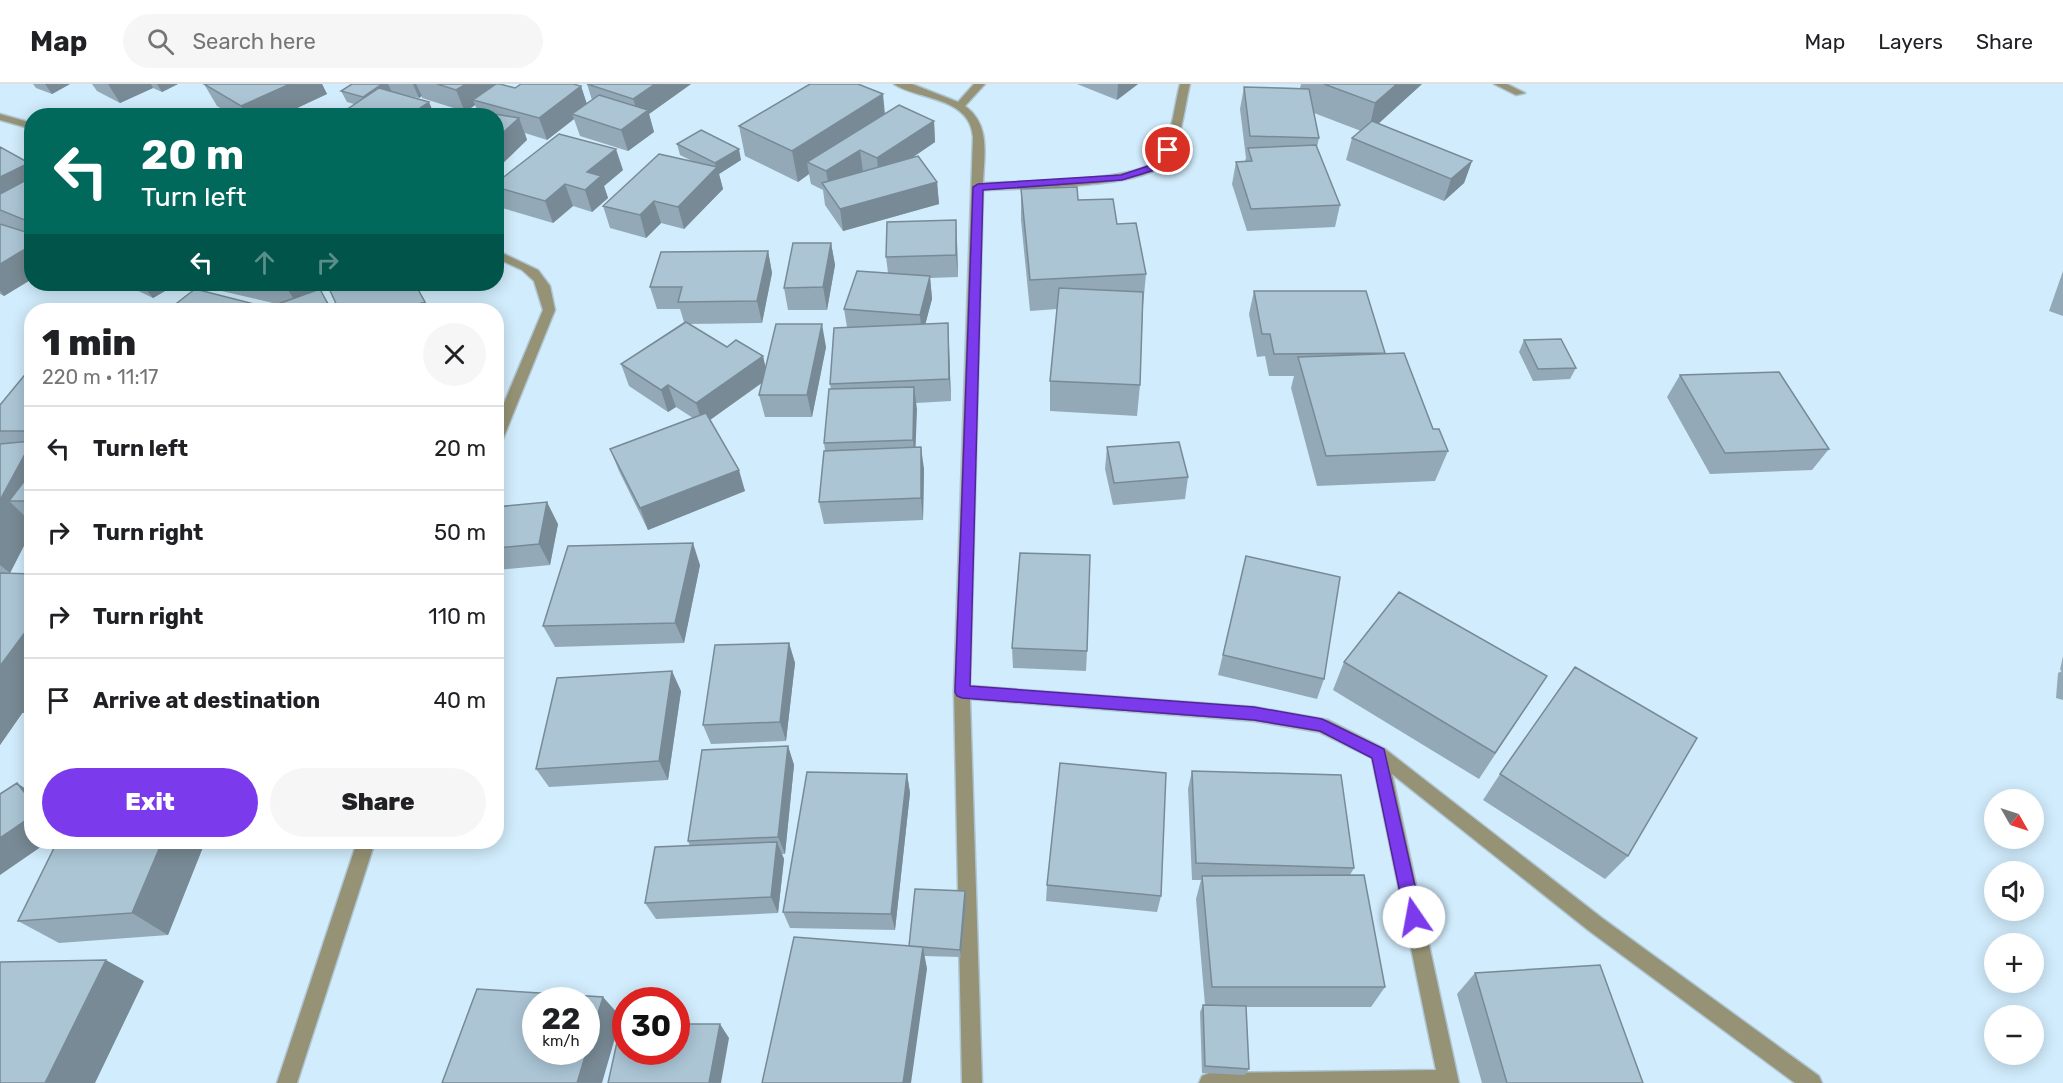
<!DOCTYPE html>
<html lang="en">
<head>
<meta charset="utf-8">
<style>
	body { margin:0; font-family:Rubik,sans-serif; background:#f6f6f6; color:#202124; height:100vh; display:flex; flex-direction:column; font-size:22px; white-space:nowrap }
	* { box-sizing:border-box; margin:0 }
	p { font-size:20px; color:#757577 }
	.icon { flex:none; width:33px; height:33px; fill:none; stroke:currentColor; stroke-width:2; stroke-linecap:round; stroke-linejoin:round }
	.map { position:relative; flex:1; overflow:hidden }
	.panel { position:absolute; left:24px; top:219px; width:480px; height:546px; display:flex; flex-direction:column; background:#fff; border-radius:24px; box-shadow:0 3px 15px #0003 }
	.panel>* { flex:none }
	.top-card { position:absolute; left:24px; top:24px; width:480px; height:183px; border-radius:24px; box-shadow:0 3px 15px #0003; background:#00695c; color:#fff; overflow:hidden }
	.needle { width:39px; rotate:129deg }
	.fabs { position:absolute; left:1984px; top:705px; display:grid; gap:12px }
	.fabs a { display:grid; place-items:center; width:60px; height:60px; border-radius:50%; background:#fff; box-shadow:0 3px 15px #0003; font-size:30px }
	.speed { position:absolute; left:522px; top:903px; display:flex; gap:12px; font-size:30px; font-weight:700; text-align:center }
	.speed>* { display:grid; place-content:center; width:78px; height:78px; border-radius:50%; background:#fff; box-shadow:0 3px 15px #0003; line-height:1 }
	.speed small { font-size:15px; font-weight:400 }
	.speed .limit { border:9px solid #d22; background:#fff; color:#111 }
	.pin { position:absolute; display:grid; place-items:center; width:51px; height:51px; color:#fff; margin:-26px; border:3px solid #fff; border-radius:50%; box-shadow:0 2px 6px #0007 }
	.me { position:absolute; width:66px; margin:-33px; rotate:348deg; stroke-linejoin:round; filter:drop-shadow(0 0 4px #0008) }
	.turn { display:flex; align-items:center; gap:21px; height:126px; padding:0 18px; font-size:27px }
	.turn .icon { width:78px; height:78px; stroke-width:2.5 }
	.turn b { display:block; font-size:42px; line-height:51px }
	.lanes { display:flex; align-items:center; height:57px; padding:0 18px; background:#0003; justify-content:center; gap:30px; direction:ltr }
	.lanes .off { opacity:.35 }
	.round { display:grid; place-items:center; flex:none; width:63px; height:63px; border-radius:32px; background:#f6f6f6 }
	.overview { display:flex; align-items:center; justify-content:space-between; height:102px; padding:0 18px }
	h1 { font-size:36px; font-weight:800; line-height:45px }
	.primary-button { display:flex; gap:12px; margin-top:auto; padding:12px 18px }
	.primary-button a { flex:1; height:69px; border-radius:36px; background:#7c3aed; color:#fff; font-size:24px; font-weight:800; line-height:69px; text-align:center }
	.primary-button a+a { background:#f6f6f6; color:#202124 }
	ul { padding:0; list-style:none }
	li { display:flex; align-items:center; gap:18px; height:84px; padding:0 18px; border-top:2px solid #e0e0e0 }
	li div { flex:1 }
	li b { display:block; font-size:22px }
	li em { font-style:normal }
	header { display:flex; align-items:center; gap:36px; box-sizing:border-box; height:84px; padding:0 30px; background:#fff; border-bottom:2px solid #e0e0e0 }
	header strong { font-size:28px }
	nav { display:flex; gap:33px; margin-inline-start:auto; font-size:21px }
	.search { width:420px; height:54px; background:#f6f6f6; display:flex; align-items:center; gap:15px; box-sizing:border-box; padding:0 21px; border-radius:33px; color:#757577; font-size:22px }
	.map>svg:first-child { display:block }
	.lines { fill:none; stroke-linecap:round; stroke-linejoin:round }
	.minor-casing { stroke:#aec6d4; stroke-width:3 }
	.minor { fill:#959275; fill-rule:evenodd }
	.wall { fill:#93a9b7; fill-rule:evenodd }
	.shaded-wall { fill:#788a95 }
	.building { fill:#abc5d5; stroke:#788a95; stroke-width:1.5; fill-rule:evenodd }
	.route { fill:#7c3aed; stroke:#51269a; stroke-width:1.5 }
</style>
</head>
<body>
<header>
<strong>Map</strong>
<div class="search"><svg class="icon" aria-label="search" viewBox="0 0 24 24"><circle cx="10" cy="10" r="6"/><path d="M15 15l6 6"/></svg>Search here</div>
<nav><a>Map</a><a>Layers</a><a>Share</a></nav>
</header>
<div class="map">
<svg width="2063" height="999" viewBox="0 0 2063 999">
	<rect width="100%" height="100%" fill="#d1ecfc"/>
	<g class="lines">
		<defs>
			<path id="minor" d="M894,0h18l46,18 16,-18h11l-20,22c26,19 19,49 18,77 32,-1 159,-1 175,-25 14,-20 16,-51 22,-74h10c-6,25 -8,58 -24,78 -20,27 -148,26 -183,28l-13,496 284,21 74,13 57,29 217,169 217,158 3,7h-27l-207,-153 -196,-156 67,309h-260l3,-7 7,-3 227,-3 -64,-312 -53,-26 -65,-11 -284,-22 12,384h-20l-8,-391 19,-555c-3,-41 -56,-37 -79,-53z
				M1494,0h13l18,9 -9,2z
				M0,30l32,9v6l-32,-9z
				M496,166l42,20 12,16 5,24 -52,129 -7,5v-22l47,-112 -9,-29 -12,-11 -26,-12z
				M357,758h18l-78,241h-20z"/>
		</defs>
		<!-- minor casing -->
		<use href="#minor" class="minor-casing"/>
		<!-- minor -->
		<use href="#minor" class="minor"/>
	</g>
	<!-- wall -->
	<path class="wall" d="M33,0h37l-18,10 -16,-6z
		M92,0h86l-16,8 -9,-4 -33,15 -23,-12z
		M204,0h118l5,10 -47,22h-47l-16,-10z
		M352,0h148l15,4 66,-2 6,18 5,-4 -5,-16h104l-42,30 5,18 -26,19 -48,-15 -6,-17 -27,21 -22,-7 2,7 -67,-30 -38,-12v-2l-3,2 -10,-2 -55,8 -7,-2 -6,-11zM475,21l3,6 -10,-1z
		M1077,0h61l-21,16z
		M1301,0h121l-44,40 94,37 -8,22 -20,18 -98,-41 6,-22 9,-7 -47,-18 5,25 -2,9 23,58 -5,22 -88,4 -15,-47 4,-22 9,-1 1,-3 -6,-49 4,-22 56,1z
		M885,30l49,7 1,21 -23,16 25,24 2,22 -96,27 -18,-26 -2,-15 -12,-6 -2,-10 -11,8 -53,-26 -6,-30z
		M677,60l64,16 -22,14 4,15 -39,40 -23,-6 -15,15 -36,-10 -7,-22 91,-44 -14,-7z
		M0,63l29,16 3,3v113l-28,17 -4,-2v-70h1l-1,-1z
		M623,86l-19,16 4,12 -16,14 -19,-6 -20,17 -51,-15 -6,-13v-12z
		M1021,105l57,11 39,24 29,50 -3,32 -3,79 -3,31 -87,-5v-30l7,-72 -27,2 -9,-91z
		M957,158l1,35 -28,1 2,21 -7,25 23,-1 3,78 -35,2 -1,44 9,22 -1,51 -99,4 -5,-22 6,-52 -1,-7 7,-54 -1,-5 17,-57 -3,-18 44,-36 -2,-16z
		M831,159l4,22 -8,45h-39l-4,-22z
		M768,167l4,22 -10,50 -73,1 38,23 36,9 2,12 61,-21 -14,70h-47l-6,-22 3,-12 -52,37 35,71 -97,39 -29,-59 -9,-22 83,-31 -17,-11 -8,5 -39,-26 -8,-22 63,-42 -4,-13h-23l-7,-22z
		M2063,187v45l-14,-5z
		M124,200h53l-24,14z
		M209,200h206l15,26h-91l-11,-24 -7,6 12,18h-165h93l16,-6 -64,-15z
		M1254,207l131,62 48,76 15,22 -13,30 -118,5 -26,-98 3,-12h-25l-4,-20 -8,1 -8,-43z
		M1524,256l52,28 -6,11 -37,2 -14,-29z
		M32,282v164l-22,43 22,1v144l-9,-6 -23,33v-340z
		M1680,291l149,74 -17,21 -102,4 -43,-77z
		M1107,363l81,30 -3,22 -72,6 -8,-36z
		M496,423l62,17 -8,41 -54,5z
		M1246,472l78,123 -7,20 -99,-24z
		M700,481l-16,78 -129,4 -12,-21z
		M789,559l6,20 -9,78 -75,3 -8,-19z
		M1012,564l75,3 -1,20 -73,-3z
		M2063,572v44l-7,-2 2,-25 4,-2 -2,-1z
		M1344,578l203,14 -68,103 -146,-89z
		M681,607l-13,89 -119,7 -13,-18z
		M788,662l6,19 -9,89h-3l2,5 -6,54 -122,6 -11,-16 45,-57 -2,-5z
		M1192,687l162,97 -4,7 35,112 -14,20h-125l3,62 -4,6 -43,-2 -2,-61 3,-7h2l-9,-106 5,-19h-9l-4,-91z
		M907,690l3,19 -15,137 -105,-2 -7,-16z
		M1500,690l128,82 -23,23 -122,-79z
		M57,758h148l-37,93 -109,8 -41,-22z
		M1047,801l114,11 -4,16 -111,-11z
		M966,816l-5,57 -37,-1 3,13 -18,-23z
		M1475,889l168,110h-161l-25,-89z"/>
	<!-- shaded-wall -->
	<path class="shaded-wall" d="M45,0h25l-18,10z
		M108,0h43l2,4 -33,15z
		M157,0h21l-16,8z
		M290,0h32l5,10 -47,22h-34l-5,-10z
		M382,0h6l4,8 -24,16 -5,-11z
		M413,0h3l6,12 -3,2z
		M466,0h30l-23,16 2,5 -10,7 -9,-22z
		M655,0h36l-42,30 5,18 -26,19 -7,-21 18,-13 -6,-18z
		M1118,0h20l-21,16z
		M1397,0h25l-54,49 7,-30z
		M581,2l7,22 -16,6 2,5 -27,21 -8,-22z
		M883,10l3,31 -79,37 2,12 -11,8 -6,-31z
		M429,18l6,14h-27z
		M519,34l8,22 -31,30v-31z
		M934,37l1,21 -56,38 -2,-22z
		M616,65l7,21 -19,16 4,12 -16,14 -7,-22 2,-18z
		M739,65l2,11 -22,14 4,15 -39,40 -6,-22 38,-39 -1,-5z
		M860,66l3,22 -33,21 -4,-22z
		M1472,77l-8,22 -20,18 7,-22z
		M29,79l3,3v26l-32,15v-30z
		M937,98l2,22 -96,27 -3,-22z
		M565,100l8,22 -20,17 -8,-22z
		M654,117l7,22 -15,15 -6,-23z
		M956,136l1,22 1,35 -2,-22z
		M831,159l4,22 -8,45 -4,-23z
		M32,161v34l-28,17 -4,-5v-27z
		M768,167l4,22 -10,50 -5,-22z
		M930,192l2,23 -10,38 -2,-22z
		M142,200h35l-24,14z
		M284,200h47l-10,8 12,18h-32z
		M425,218l5,8h-29z
		M258,221l3,5h-9z
		M948,239l1,22 2,56 -2,-22z
		M822,240l4,23 -14,70 -5,-22z
		M763,272l5,22 -65,47 -7,-22z
		M668,301l8,22 -8,5 -7,-22z
		M914,303l3,22 -2,53 -2,-22z
		M32,357v60h-23l23,22v7l-22,43 -10,-8v-65z
		M921,363l3,22 -1,51 -2,-22z
		M739,386l6,21 -97,39 -8,-22z
		M547,418l11,22 -8,41 -11,-21z
		M693,459l7,22 -16,78 -9,-20z
		M32,539v76l-32,46v-79z
		M789,559l6,20 -9,78 -6,-19z
		M672,587l9,20 -13,89 -9,-19z
		M788,662l6,19 -9,89 -7,-17z
		M907,690l3,19 -15,137 -4,-16z
		M17,699l15,10v9z
		M32,732v26h16l-48,33v-37z
		M162,758h43l-37,93 -36,-22z
		M777,758l7,17 -6,54 -7,-16z
		M965,807l1,9 -5,57 -1,-7z
		M923,863l4,22 -16,114h-8z
		M106,876l38,21 -49,102h-50z
		M603,913l18,20 -19,66h-25z
		M720,940l9,14 -8,45h-12z"/>
	<!-- building -->
	<path class="building" d="M204,0h86l-49,22z
		M352,0h30l-19,13 -22,-6z
		M437,0h29l-10,6z
		M496,0h4l15,4 6,-4h52l8,2 -42,32 -66,-18z
		M587,0h68l-22,15z
		M810,0h48l25,10 -91,57 -53,-25z
		M1324,0h73l-22,19z
		M1244,3l65,2 10,49 -69,-2z
		M379,4l50,14 -21,14h-71z
		M599,11l49,15 -27,20 -49,-16z
		M899,21l35,16 -57,37 -17,-8 -34,21 -19,-9z
		M462,25l57,9 -23,21v-23h-42z
		M1372,37l100,40 -21,18 -99,-41z
		M701,46l38,19 -24,14 -38,-19z
		M559,50l57,15 -29,23 14,4 -16,14 -20,-6 -20,17 -49,-14v-4z
		M1316,61l24,60 -89,4 -15,-47 16,-1 -4,-13z
		M0,63l29,16 -29,14z
		M659,70l58,13 -39,40 -24,-6 -14,14 -37,-9z
		M918,72l19,26 -97,27 -18,-26z
		M32,93v46l-32,-13v-16z
		M1077,103l1,13 35,-1 4,25 19,-1 10,51 -116,6 -9,-91z
		M956,136v35l-70,2 1,-35z
		M0,140l32,10v11l-32,19z
		M793,159h38l-8,44 -39,1z
		M768,167l-11,50 -79,1 4,-15h-32l11,-35z
		M857,187l73,5 -10,39 -76,-6z
		M327,200h88l10,18 -24,8h-62z
		M1059,204l84,4 -3,93 -90,-4z
		M195,205l63,16 -6,5h-84z
		M320,205l11,21h-70z
		M1254,207h112l19,62 -111,1 -4,-20h-8z
		M686,238l41,25 9,-7 27,16 -67,47 -28,-18 -7,5 -40,-26z
		M948,239l1,56 -119,5 4,-56z
		M776,240h46l-15,71h-48z
		M1561,255l15,29 -38,1 -14,-29z
		M1404,269l29,76h6l9,22 -122,5 -28,-99z
		M32,282v65h-32v-26z
		M1779,288l50,77 -104,4 -45,-78z
		M914,303l-1,53 -89,3 5,-54z
		M706,329l33,57 -99,38 -30,-59z
		M32,357l-32,59v-56z
		M1179,358l9,35 -74,6 -7,-36z
		M921,363v51l-102,4 5,-51z
		M32,387v30h-23z
		M547,418l-8,42 -43,4v-41z
		M693,459l-18,80 -132,3 25,-80z
		M1020,469l70,2 -3,96 -75,-3z
		M1246,472l94,21 -16,102 -101,-24z
		M0,489l32,1v49l-32,43z
		M1399,508l148,84 -52,77 -151,-91z
		M789,559l-9,79 -77,3 12,-80z
		M1575,583l122,71 -69,118 -128,-82z
		M672,587l-13,90 -123,8 21,-91z
		M32,612v15l-9,1z
		M788,662l-10,91 -90,4 14,-91z
		M1060,679l106,10 -5,123 -114,-11z
		M1192,687l149,4 13,93 -158,-5z
		M807,688l100,2 -16,140 -108,-2z
		M17,699l15,19v14l-32,22v-44z
		M57,758h105l-30,71 -114,8z
		M777,758l-6,55 -126,6 10,-56z
		M1364,791l21,112h-173l-10,-111z
		M915,805l50,2 -5,59 -51,-4z
		M794,853l129,10 -20,136h-141z
		M106,876l-61,123h-45v-121z
		M1600,881l43,118h-136l-32,-110z
		M477,905l126,8 -26,86h-135zM536,916h50v52h-50z
		M1203,921l43,1 3,63 -44,-3z
		M621,940h5v28h50v-28h44l-11,59h-101z"/>
	<!-- route -->
	<path class="route" d="M1165,64l8,2 -12,18 -39,12 -139,10 -13,496 284,21 68,12 62,30 38,168 -2,5 -6,3 -6,-3 -3,-5 -33,-159 -52,-27 -66,-11 -292,-22 -5,-2 -2,-4 18,-505 5,-3 143,-9 33,-11z"/>
</svg>
<div class="fabs">
<a><svg class="needle" viewBox="-14 -14 28 28"><path d="M0-13l5 13h-10z" fill="#e53935"/><path d="M0 13l5-13h-10z" fill="#757577"/></svg></a>
<a><svg class="icon" aria-label="sound" viewBox="0 0 24 24"><path d="M4 9h4l5-4v14l-5-4H4zM17 9q2 3 0 6"/></svg></a>
<a>+</a>
<a>−</a>
</div>
<div class="speed"><div>22<small>km/h</small></div><div class="limit">30</div></div>
<div class="pin" style="left:1168px;top:66px;background:#d93025"><svg class="icon" aria-label="arrive" viewBox="0 0 24 24"><path d="M6 21V4h12l-3 4 3 4H6"/></svg></div>
<svg class="me" style="left:1414px;top:833px" viewBox="-20 -20 40 40"><circle r="19" fill="#fff"/><path d="M0-13L10 11 0 6-10 11z" fill="#7c3aed"/></svg>
<div class="top-card">
<div class="turn"><svg class="icon" aria-label="left" viewBox="0 0 24 24"><path d="M17 20v-9H6M10 6l-5 5 5 5"/></svg><div><b>20 m</b>Turn left</div></div>
<div class="lanes"><svg class="icon" aria-label="left" viewBox="0 0 24 24"><path d="M17 20v-9H6M10 6l-5 5 5 5"/></svg><svg class="icon off" aria-label="ahead" viewBox="0 0 24 24"><path d="M12 20V5M6 11l6-6 6 6"/></svg><svg class="icon off" aria-label="right" viewBox="0 0 24 24"><path d="M7 20v-9h11M14 6l5 5-5 5"/></svg></div>
</div>
<section class="panel">
<div class="overview"><div><h1>1 min</h1><p>220 m · 11:17</p></div><a class="round"><svg class="icon" aria-label="close" viewBox="0 0 24 24"><path d="M6 6l12 12M18 6L6 18"/></svg></a></div>
<ul>
<li><svg class="icon" aria-label="left" viewBox="0 0 24 24"><path d="M17 20v-9H6M10 6l-5 5 5 5"/></svg><div><b>Turn left</b></div><em>20 m</em></li>
<li><svg class="icon" aria-label="right" viewBox="0 0 24 24"><path d="M7 20v-9h11M14 6l5 5-5 5"/></svg><div><b>Turn right</b></div><em>50 m</em></li>
<li><svg class="icon" aria-label="right" viewBox="0 0 24 24"><path d="M7 20v-9h11M14 6l5 5-5 5"/></svg><div><b>Turn right</b></div><em>110 m</em></li>
<li><svg class="icon" aria-label="arrive" viewBox="0 0 24 24"><path d="M6 21V4h12l-3 4 3 4H6"/></svg><div><b>Arrive at destination</b></div><em>40 m</em></li>
</ul>
<div class="primary-button"><a>Exit</a><a>Share</a></div>
</section>
</div>
</body>
</html>
